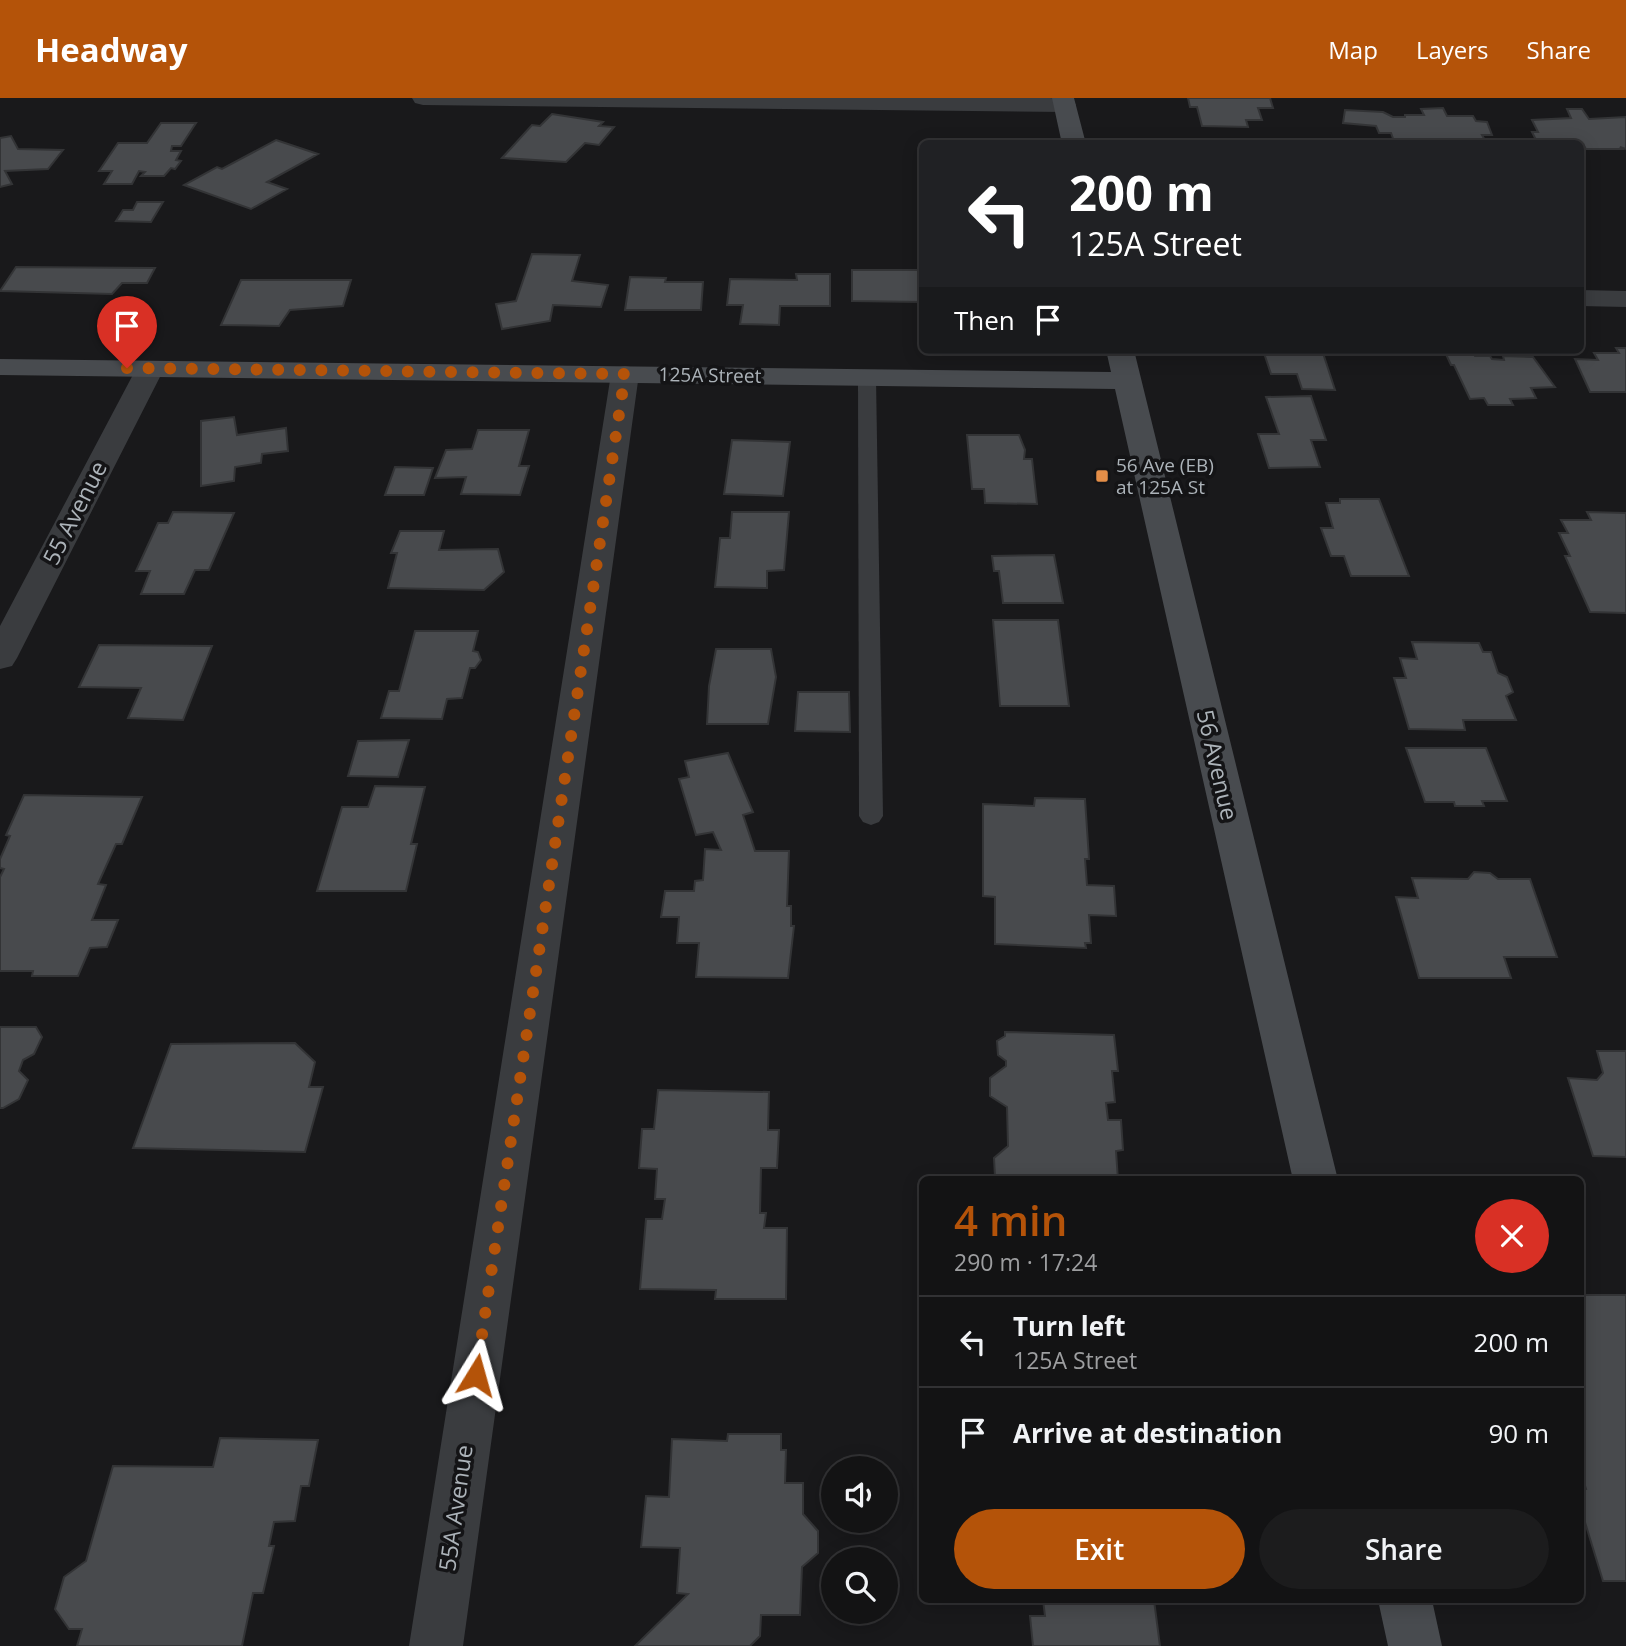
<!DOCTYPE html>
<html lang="en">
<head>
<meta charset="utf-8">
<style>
	body { margin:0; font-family:"Open Sans",sans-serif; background:#1c1c1d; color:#f1f3f6; height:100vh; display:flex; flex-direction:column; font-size:26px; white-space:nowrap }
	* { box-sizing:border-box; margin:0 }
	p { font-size:23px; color:#9d9ea0 }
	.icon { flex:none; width:38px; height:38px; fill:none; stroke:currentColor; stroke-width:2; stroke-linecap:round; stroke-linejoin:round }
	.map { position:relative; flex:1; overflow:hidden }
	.drawer { position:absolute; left:919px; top:1078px; width:665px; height:427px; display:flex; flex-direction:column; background:#131314; border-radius:10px; box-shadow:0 4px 18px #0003,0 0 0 2px #323234 }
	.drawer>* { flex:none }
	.guide { position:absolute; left:919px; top:42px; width:665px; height:214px; border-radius:10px; box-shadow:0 4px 18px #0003,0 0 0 2px #323234; background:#202124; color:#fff; overflow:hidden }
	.controls { position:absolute; left:821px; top:1358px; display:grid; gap:14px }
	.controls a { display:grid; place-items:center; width:77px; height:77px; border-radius:50%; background:#131314; box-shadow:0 4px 18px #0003,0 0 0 2px #323234; font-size:35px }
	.pin { position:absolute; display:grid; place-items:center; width:60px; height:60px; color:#fff; margin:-72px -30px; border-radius:50% 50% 50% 0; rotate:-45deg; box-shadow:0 0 7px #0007 }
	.pin .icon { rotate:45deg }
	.me { position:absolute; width:77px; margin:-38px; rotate:8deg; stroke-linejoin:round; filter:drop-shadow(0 0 5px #0008) }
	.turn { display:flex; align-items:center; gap:24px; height:147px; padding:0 35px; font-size:32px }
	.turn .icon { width:91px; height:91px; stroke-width:2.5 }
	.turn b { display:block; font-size:49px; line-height:60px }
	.then { display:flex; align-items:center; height:66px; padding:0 35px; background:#0003; gap:14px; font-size:26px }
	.round { display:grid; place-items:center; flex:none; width:74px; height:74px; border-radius:37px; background:#1c1c1d }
	.overview { display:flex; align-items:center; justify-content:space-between; height:119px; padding:0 35px }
	h1 { font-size:42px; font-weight:600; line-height:52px; color:#b45309 }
	.button { display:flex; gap:14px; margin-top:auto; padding:14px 35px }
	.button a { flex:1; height:80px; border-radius:42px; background:#b45309; color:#fff; font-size:28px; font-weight:600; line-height:80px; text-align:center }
	.button a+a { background:#1c1c1d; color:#f1f3f6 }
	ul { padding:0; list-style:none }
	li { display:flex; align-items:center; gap:21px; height:91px; padding:0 35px; border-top:2px solid #323234 }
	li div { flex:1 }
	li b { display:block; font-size:26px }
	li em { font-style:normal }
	header { display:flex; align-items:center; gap:42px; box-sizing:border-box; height:98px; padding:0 35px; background:#b45309; color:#fff }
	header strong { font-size:33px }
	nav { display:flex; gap:38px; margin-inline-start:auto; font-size:24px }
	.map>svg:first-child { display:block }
	.building { fill:#484a4d; stroke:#333436; stroke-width:2 }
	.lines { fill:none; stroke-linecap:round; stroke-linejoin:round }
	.lane { fill:#3a3c3f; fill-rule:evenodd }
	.street { fill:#3a3c3f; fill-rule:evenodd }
	.secondary { fill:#484b4f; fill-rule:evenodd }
	.route { stroke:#b45309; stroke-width:12; stroke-dasharray:0 21.6 }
	.poi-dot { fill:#e48e48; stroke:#141416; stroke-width:2.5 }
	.labels { text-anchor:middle; stroke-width:7; stroke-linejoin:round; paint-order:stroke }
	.far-street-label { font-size:19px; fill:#acb3b9; stroke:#141416 }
	.far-poi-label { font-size:19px; fill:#acb3b9; stroke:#141416; text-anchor:start }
	.street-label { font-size:23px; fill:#acb3b9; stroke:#141416 }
</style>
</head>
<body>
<header>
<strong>Headway</strong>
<nav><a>Map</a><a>Layers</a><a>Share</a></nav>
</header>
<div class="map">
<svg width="1626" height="1548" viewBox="0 0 1626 1548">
	<rect width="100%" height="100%" fill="#19191b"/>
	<!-- building -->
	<path class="building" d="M1188,0h82l3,10h-15l4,12h-16l2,7 -46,-1 -5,-19h-7z
		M1443,10l4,8h26l3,5 11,1 5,13h-10l5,9h-92l-4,-11h-12l-3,-7 -33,-3 2,-13 38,2 10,5h12v-2h19l-3,-6z
		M1567,11h15l7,10 37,-2v32l-6,-2 2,2h-36l-4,-6h-28l-2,-4 -16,1 -4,-8h6l-6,-12 39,-2z
		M552,16l51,8 -4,4 15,1 -15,18 -14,-2 -19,19 -64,-4 30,-33 8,1z
		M161,25h35l-15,23h-9l-1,5h10l-5,9 5,1 -6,8 -4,-1 -7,8h-23l4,-4 -6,-1 -7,13h-28l8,-13h-13l19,-28h29z
		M11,38l7,13 45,1 -15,19 -43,2 7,13 -12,3v-49z
		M276,42l42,14 -51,28 20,7 -36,20 -67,-24 33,-18 5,2z
		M137,104h26l-12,20 -35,-1 7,-11h10z
		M532,156l48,1 -8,26 36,4 -7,22 -48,-2 -3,16 -48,8 -6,-25 20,-3z
		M16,169l139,1 -8,15h-25l-10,11 -112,-3z
		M852,172h68l2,6v26l-70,-1z
		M796,176h34v32h-50l-1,19 -39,-1 3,-19h-16l3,-26 67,1z
		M630,179l36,1 -1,4h38l-2,28h-76z
		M241,182h110l-8,26 -53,4 -11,16 -58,-1z
		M1616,250h10v44h-36l-15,-33 23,1 -4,-7h25z
		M1263,252h59l13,40 -33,-1 -5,-15h-26z
		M1444,252h28l3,6h15l2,3 12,1 -1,-4 30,1 22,30 -24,1 5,10 -26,1 3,6h-25l-4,-7 -14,1 -16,-34h-3z
		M1311,298l15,44h-15l9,27 -51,1 -11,-34h21l-13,-37z
		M234,319l3,18 49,-7 2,23 -26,3 -1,9 -26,4 -1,14 -33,5v-65z
		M478,332h51l-10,36h10l-9,29 -59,-1 5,-17 -31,1 11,-28 26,-1z
		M967,337h52l6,15 -1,9h8l5,45 -52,-1 -1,-14h-12z
		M732,342l58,2 -7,54 -59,-2z
		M395,369l38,1 -9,27h-39z
		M1340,401h39l30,77h-58l-7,-20h-13l-10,-28h12l-7,-25h14z
		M173,414l61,1 -25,57h-14l-11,24h-43l9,-23h-14l22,-48h10z
		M732,414h57l-5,58 -17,1v17l-52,-1 5,-49h10z
		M1587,414l39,1v100l-36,-1 -25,-56h5l-11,-23h9l-7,-13h30z
		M400,433h44l-5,19 59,-1 6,23 -20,18 -96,-2 9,-35h-6z
		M1054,457l9,48h-60l-4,-32h-5l-2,-15z
		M993,522h65l11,86h-69z
		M415,533h63l-5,20 5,1 3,8 -6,8h-5l-8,30 -15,1 -5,20 -61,-1 8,-27h10z
		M1412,544l67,1 4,9h8l7,21 9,4 6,15 -7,4 10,24h-53l2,10 -56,-1 -15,-51h12l-6,-20 17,1z
		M99,547l113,1 -29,74 -55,-2 13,-30 -62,-1z
		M716,551h55l5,28 -8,47h-61l2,-38z
		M798,594h51l1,40 -55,-1z
		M409,642l-11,37 -50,-1 10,-35z
		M1406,650h80l21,53h-25l2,5h-29l-1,-4h-29z
		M728,655l25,59 -10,3 12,36h34l-2,55h4v20h3l-6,52 -92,-1 3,-34h-22l2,-26h-18l4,-26h29l1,-10 8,-1 2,-31 16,1 -8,-18 -17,3 -17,-56 10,-2 -4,-16z
		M375,688l50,1 -14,57h6l-11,47h-89l25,-84h26z
		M24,697l118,2 -20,47h-6l-18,40 8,1 -14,35h26l-11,27 -17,1 -12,28h-46l1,-5h-33v-94l4,-8 -4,-1v-9l10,-23 -4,-1z
		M1035,700l50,1 4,60h-4l2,26 27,1 2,30 -27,-1 2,28h-6l1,5 -91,-4v-47l-12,-1v-92l51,2z
		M1474,774l16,1 8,6h32l27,78h-53l7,21h-92l-23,-81 22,1 -6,-20 56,1z
		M0,929h36l6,10 -8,17 -11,6 -4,11 9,9 -9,19 -16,9h-3z
		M1005,934l109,3 4,36h-6l3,31 -9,1 2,17h13l2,30 -7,1 2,29h-121l-2,-3 -1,-19 14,-12 -1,-39 -17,-11v-18l16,-12v-5l-8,-6 -1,-14 8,-5z
		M295,945l20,19 -6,25h14l-18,65 -172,-4 38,-104z
		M1597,953h29v106l-33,-1 -25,-78 29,2 6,-7z
		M658,992l111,2 -1,38h11l-2,38h-16l-1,45h6l-2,15h23l-1,71h-71l1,-9 -76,-1 6,-70h16l3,-20h-10l2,-30 -18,-1 3,-39h12z
		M1580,1197h46v286h-23l-23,-75v-16l6,-1 -6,-19z
		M728,1336h53v16h5l-1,33h18v31l15,17v22l-16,14 -2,48h-39l-1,21 -10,10h-115l53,-52 -11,-1 3,-45 -39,-1 5,-51 23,1 3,-58 55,2z
		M220,1340l98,2 -9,46h-8l-6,35 -21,1 -5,24h5l-11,47h-10l-11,53h-165l5,-17h-13l-14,-20 9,-32 22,-16 27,-95 100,1z
		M1043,1502h111l6,46h-127l-3,-30h15z"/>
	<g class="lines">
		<!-- lane -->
		<path class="lane" d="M867,275l9,5 7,438 -4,6 -8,3 -8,-3 -4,-6 -1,-438z"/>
		<!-- street -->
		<path class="street" d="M412,0h638l23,2 3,5 -3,5 -8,2 -642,-7 -8,-2z
			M1580,192l46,1v16l-46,-1z
			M150,263l10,2 4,6 -147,289 -5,8 -12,3v-43l136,-257 4,-6z
			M625,268l10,2 4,6 -176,1272h-54l202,-1272 4,-6z"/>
		<!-- secondary -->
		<path class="secondary" d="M1052,0h22l12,46h-24z
			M1106,252h28l204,830h-45l-178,-791 -1115,-14v-16l1111,13z
			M1378,1502h54l10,46h-54z"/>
	</g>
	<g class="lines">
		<!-- route -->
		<path class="route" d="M127,270l498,6 -149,1001"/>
	</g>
	<!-- markers -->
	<rect class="poi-dot" x="1095" y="371" width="14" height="14" rx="3.5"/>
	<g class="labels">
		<!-- far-street labels -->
		<g class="far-street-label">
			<text transform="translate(710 277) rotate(1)" y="7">125A Street</text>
		</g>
		<!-- far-poi labels -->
		<g class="far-poi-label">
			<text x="1116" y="374">56 Ave (EB)<tspan x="1116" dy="22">at 125A St</tspan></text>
		</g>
		<!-- street labels -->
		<g class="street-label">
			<text transform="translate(75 415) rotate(-63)" y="8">55 Avenue</text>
			<text transform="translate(1217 667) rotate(77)" y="8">56 Avenue</text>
			<text transform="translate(456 1410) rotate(-82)" y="8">55A Avenue</text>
		</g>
	</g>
</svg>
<div class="controls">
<a><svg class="icon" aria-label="sound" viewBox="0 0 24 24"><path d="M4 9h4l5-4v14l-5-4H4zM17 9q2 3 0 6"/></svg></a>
<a><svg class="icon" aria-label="search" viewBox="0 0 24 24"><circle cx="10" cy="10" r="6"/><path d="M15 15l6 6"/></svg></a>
</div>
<div class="pin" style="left:127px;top:270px;background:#d93025"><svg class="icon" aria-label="arrive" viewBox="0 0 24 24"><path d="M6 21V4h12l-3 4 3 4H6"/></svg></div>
<svg class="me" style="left:476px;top:1277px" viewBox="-20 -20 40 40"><path d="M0-17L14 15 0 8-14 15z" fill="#b45309" stroke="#fff" stroke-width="4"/></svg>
<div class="guide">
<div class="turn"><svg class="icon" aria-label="left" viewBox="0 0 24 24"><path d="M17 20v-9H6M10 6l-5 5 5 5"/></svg><div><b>200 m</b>125A Street</div></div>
<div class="then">Then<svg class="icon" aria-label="arrive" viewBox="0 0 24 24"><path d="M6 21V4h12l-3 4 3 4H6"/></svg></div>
</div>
<section class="drawer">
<div class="overview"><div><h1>4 min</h1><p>290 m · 17:24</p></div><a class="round" style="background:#d93025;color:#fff"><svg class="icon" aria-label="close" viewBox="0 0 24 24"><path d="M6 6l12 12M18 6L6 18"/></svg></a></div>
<ul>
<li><svg class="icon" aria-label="left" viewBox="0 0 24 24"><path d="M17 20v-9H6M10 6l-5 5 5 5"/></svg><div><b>Turn left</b><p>125A Street</p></div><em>200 m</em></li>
<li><svg class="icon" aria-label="arrive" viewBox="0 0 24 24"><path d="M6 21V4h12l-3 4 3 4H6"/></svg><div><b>Arrive at destination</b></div><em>90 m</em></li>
</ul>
<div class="button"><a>Exit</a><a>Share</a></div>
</section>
</div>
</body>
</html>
